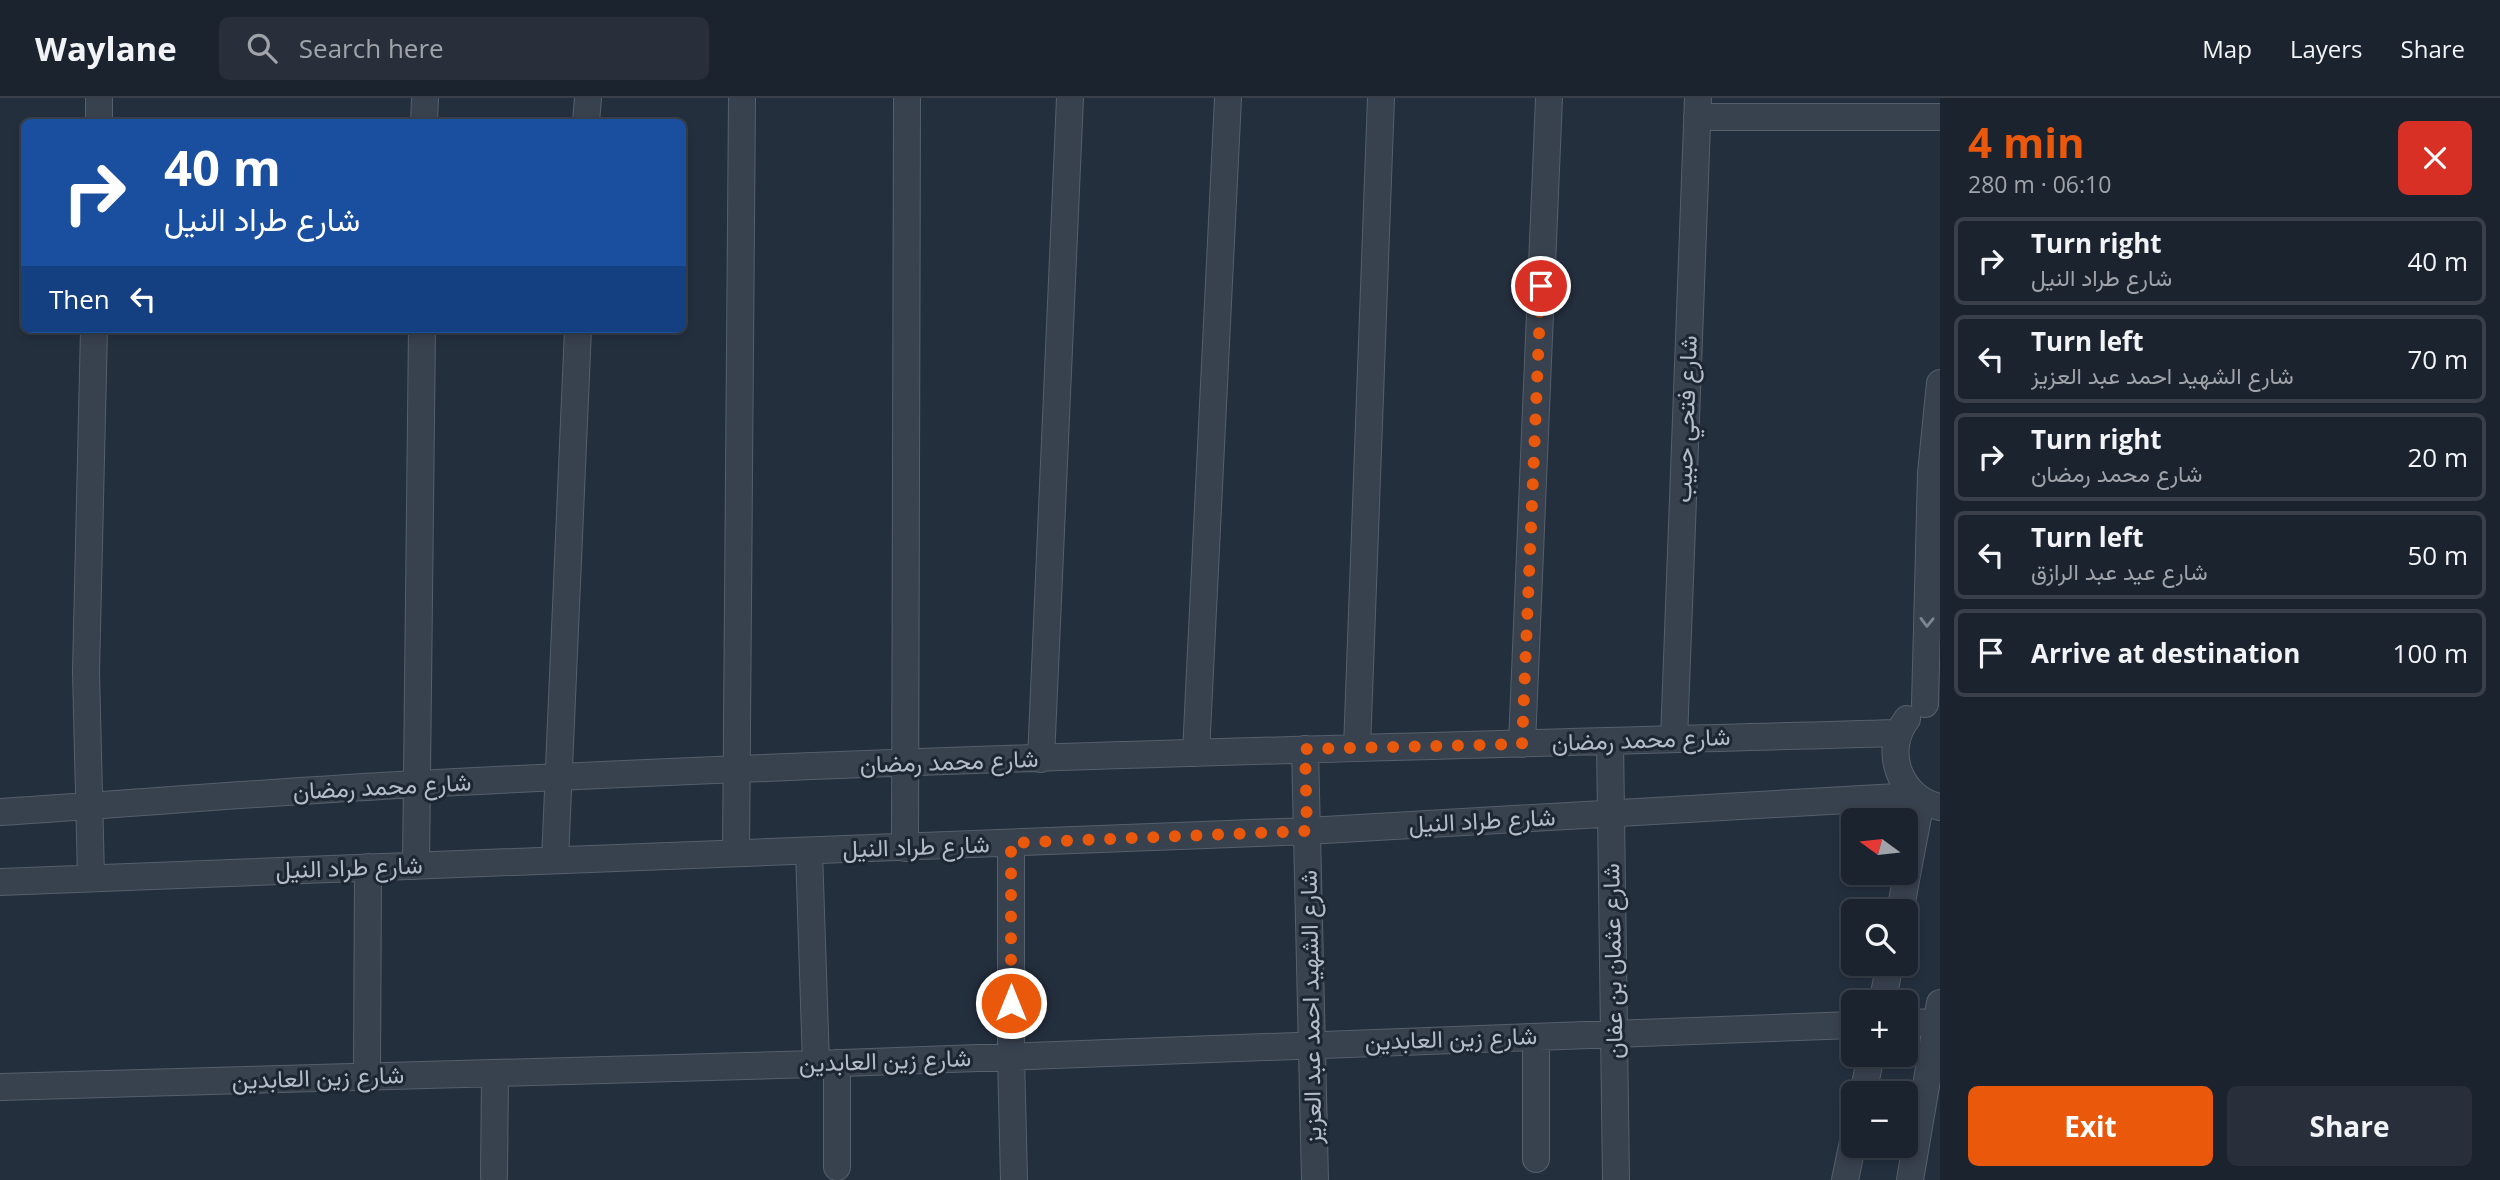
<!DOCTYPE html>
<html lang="en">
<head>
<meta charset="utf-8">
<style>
	body { margin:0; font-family:"Open Sans",Vazirmatn,sans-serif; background:#282f3a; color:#f1f3f6; height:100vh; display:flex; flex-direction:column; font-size:26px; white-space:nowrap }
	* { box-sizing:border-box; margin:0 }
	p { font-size:23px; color:#a0a4aa }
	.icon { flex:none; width:38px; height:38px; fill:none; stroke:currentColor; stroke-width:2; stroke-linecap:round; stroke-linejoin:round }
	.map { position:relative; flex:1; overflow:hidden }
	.drawer { display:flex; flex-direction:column; background:#1b232e; width:560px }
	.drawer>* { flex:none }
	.banner { position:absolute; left:21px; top:21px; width:665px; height:214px; border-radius:10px; box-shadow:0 4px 10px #0003,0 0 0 2px #39404a; background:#1a4fa0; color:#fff; overflow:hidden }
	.needle { width:46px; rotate:285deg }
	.tools { position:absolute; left:1841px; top:710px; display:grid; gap:14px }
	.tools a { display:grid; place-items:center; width:77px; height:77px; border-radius:10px; background:#1b232e; box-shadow:0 4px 10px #0003,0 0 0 2px #39404a; font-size:35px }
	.pin { position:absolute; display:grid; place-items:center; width:60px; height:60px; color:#fff; margin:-30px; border:4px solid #fff; border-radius:50%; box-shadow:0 2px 7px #0007 }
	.me { position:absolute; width:77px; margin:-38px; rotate:0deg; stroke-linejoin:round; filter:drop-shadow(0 0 5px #0008) }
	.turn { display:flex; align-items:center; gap:24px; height:147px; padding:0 28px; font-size:32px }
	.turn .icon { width:91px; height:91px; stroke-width:2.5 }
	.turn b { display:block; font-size:49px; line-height:60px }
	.then { display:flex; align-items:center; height:66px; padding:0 28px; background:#0003; gap:14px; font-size:26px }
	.round { display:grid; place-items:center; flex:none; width:74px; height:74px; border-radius:10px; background:#282f3a }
	.summary { display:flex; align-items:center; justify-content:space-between; height:119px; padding:0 28px }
	h1 { font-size:42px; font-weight:700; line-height:52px; color:#ea580c }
	.primary-button { display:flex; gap:14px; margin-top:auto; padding:14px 28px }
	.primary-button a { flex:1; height:80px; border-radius:10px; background:#ea580c; color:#fff; font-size:28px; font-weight:700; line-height:80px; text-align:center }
	.primary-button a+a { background:#282f3a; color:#f1f3f6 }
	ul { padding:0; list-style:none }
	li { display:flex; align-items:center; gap:21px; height:88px; margin:0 14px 10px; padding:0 14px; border:4px solid #39404a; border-radius:10px }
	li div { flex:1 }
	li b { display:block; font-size:26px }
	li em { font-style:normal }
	header { display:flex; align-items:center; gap:42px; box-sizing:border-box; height:98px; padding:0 35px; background:#1b232e; border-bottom:2px solid #39404a }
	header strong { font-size:33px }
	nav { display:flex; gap:38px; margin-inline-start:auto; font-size:24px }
	.search { width:490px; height:63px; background:#282f3a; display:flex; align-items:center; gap:18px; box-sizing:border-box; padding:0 24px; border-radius:10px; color:#a0a4aa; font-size:26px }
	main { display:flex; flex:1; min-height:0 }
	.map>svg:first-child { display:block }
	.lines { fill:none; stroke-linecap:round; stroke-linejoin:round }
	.minor-casing { stroke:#565f6c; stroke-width:28 }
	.minor { stroke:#38414e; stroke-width:26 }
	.oneway { stroke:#7c8592 }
	.route { stroke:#ea580c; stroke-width:12; stroke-dasharray:0 21.6 }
	.labels { text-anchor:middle; stroke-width:6; stroke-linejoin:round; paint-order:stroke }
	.street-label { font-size:24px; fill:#b4bcc9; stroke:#1d2633 }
</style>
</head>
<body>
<header>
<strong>Waylane</strong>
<div class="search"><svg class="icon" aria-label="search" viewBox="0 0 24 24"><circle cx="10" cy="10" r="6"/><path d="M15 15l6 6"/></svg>Search here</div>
<nav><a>Map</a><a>Layers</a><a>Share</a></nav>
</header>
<main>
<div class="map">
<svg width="1940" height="1082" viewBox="0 0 1940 1082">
	<rect width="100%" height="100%" fill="#242f3e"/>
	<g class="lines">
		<defs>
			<path id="minor" d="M1697,19h243
				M99,24v-24
				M424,24l1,-24
				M586,24l2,-24
				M1925,606l6,-231 9,-90
				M1907,621c-25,32 -7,80 33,88
				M1674,641l24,-641
				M1610,643l6,439
				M1522,646l27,-646
				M1357,650l24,-650
				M1305,651l10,431
				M1196,655l32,-655
				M1041,661l29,-661
				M0,714c140,-9 279,-21 419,-28 493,-26 986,-37 1479,-51
				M1011,745v213l3,124
				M905,750l2,-750
				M809,753l7,213
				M736,755l6,-755
				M555,762l23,-531
				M416,768l6,-537
				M91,779l-5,-205 8,-343
				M0,784l1307,-51 608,-35
				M1900,814l21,-111
				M1882,905l8,-39
				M1906,925l30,-1
				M1536,939v122
				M837,965v104
				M367,978l1,-209
				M0,989l816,-23 1037,-39
				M1863,996l8,-39
				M494,1078l1,-103
				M1845,1082l8,-39
				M1910,1082l30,-177"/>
		</defs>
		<!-- minor casing -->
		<use href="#minor" class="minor-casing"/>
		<!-- minor -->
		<use href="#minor" class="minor"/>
	</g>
	<!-- one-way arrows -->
	<defs><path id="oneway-chevron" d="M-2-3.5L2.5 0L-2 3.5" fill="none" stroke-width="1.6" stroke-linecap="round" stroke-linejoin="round" transform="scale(1.75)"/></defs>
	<use class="oneway" href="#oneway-chevron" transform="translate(1927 524) rotate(91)"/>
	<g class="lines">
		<!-- route -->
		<path class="route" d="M1011,905v-160l296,-12 -2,-82 217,-5 19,-458"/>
	</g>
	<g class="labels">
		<!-- street labels -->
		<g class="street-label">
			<text transform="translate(1686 321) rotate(-88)" y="8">شارع فتحي حبيب</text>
			<text transform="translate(1641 642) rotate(-2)" y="8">شارع محمد رمضان</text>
			<text transform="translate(949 664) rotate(-2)" y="8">شارع محمد رمضان</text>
			<text transform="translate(382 689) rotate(-3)" y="8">شارع محمد رمضان</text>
			<text transform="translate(1482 723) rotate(-3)" y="8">شارع طراد النيل</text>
			<text transform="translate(916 749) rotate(-2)" y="8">شارع طراد النيل</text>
			<text transform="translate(349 770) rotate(-2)" y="8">شارع طراد النيل</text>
			<text transform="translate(1613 863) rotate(-91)" y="8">شارع عثمان بن عفان</text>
			<text transform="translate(1311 909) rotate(-91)" y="8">شارع الشهيد احمد عبد العزيز</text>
			<text transform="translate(1451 941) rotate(-2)" y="8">شارع زين العابدين</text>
			<text transform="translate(885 963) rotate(-2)" y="8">شارع زين العابدين</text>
			<text transform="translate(318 980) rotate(-2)" y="8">شارع زين العابدين</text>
		</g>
	</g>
</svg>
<div class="tools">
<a><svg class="needle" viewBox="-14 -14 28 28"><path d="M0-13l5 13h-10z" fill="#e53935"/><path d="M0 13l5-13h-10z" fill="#a0a4aa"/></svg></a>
<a><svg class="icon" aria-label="search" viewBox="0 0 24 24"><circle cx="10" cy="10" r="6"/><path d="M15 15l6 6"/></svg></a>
<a>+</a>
<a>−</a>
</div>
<div class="pin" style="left:1541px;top:188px;background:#d93025"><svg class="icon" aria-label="arrive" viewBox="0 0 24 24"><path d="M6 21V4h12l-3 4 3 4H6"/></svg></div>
<svg class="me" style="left:1011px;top:905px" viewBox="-20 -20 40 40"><circle r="17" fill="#ea580c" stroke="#fff" stroke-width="3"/><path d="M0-11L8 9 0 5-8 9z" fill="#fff"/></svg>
<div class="banner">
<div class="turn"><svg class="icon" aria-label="right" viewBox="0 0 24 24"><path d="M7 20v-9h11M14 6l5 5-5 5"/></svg><div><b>40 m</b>شارع طراد النيل</div></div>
<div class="then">Then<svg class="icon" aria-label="left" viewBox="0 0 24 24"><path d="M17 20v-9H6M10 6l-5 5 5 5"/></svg></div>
</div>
</div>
<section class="drawer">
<div class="summary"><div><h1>4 min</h1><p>280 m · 06:10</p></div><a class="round" style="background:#d93025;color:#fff"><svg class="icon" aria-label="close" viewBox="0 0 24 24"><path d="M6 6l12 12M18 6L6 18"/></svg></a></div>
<ul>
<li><svg class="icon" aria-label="right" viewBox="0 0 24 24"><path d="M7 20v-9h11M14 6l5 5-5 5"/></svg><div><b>Turn right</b><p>شارع طراد النيل</p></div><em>40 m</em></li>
<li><svg class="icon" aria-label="left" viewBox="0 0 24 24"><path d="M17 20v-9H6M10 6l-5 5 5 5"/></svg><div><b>Turn left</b><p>شارع الشهيد احمد عبد العزيز</p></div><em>70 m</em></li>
<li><svg class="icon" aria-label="right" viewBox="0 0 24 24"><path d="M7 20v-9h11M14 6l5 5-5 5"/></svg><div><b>Turn right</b><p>شارع محمد رمضان</p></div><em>20 m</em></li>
<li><svg class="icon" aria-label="left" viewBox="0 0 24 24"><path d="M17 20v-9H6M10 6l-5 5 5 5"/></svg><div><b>Turn left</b><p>شارع عيد عبد الرازق</p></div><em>50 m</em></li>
<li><svg class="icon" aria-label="arrive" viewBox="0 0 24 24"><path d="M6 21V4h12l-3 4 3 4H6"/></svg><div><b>Arrive at destination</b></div><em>100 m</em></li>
</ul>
<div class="primary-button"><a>Exit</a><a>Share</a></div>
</section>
</main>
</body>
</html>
